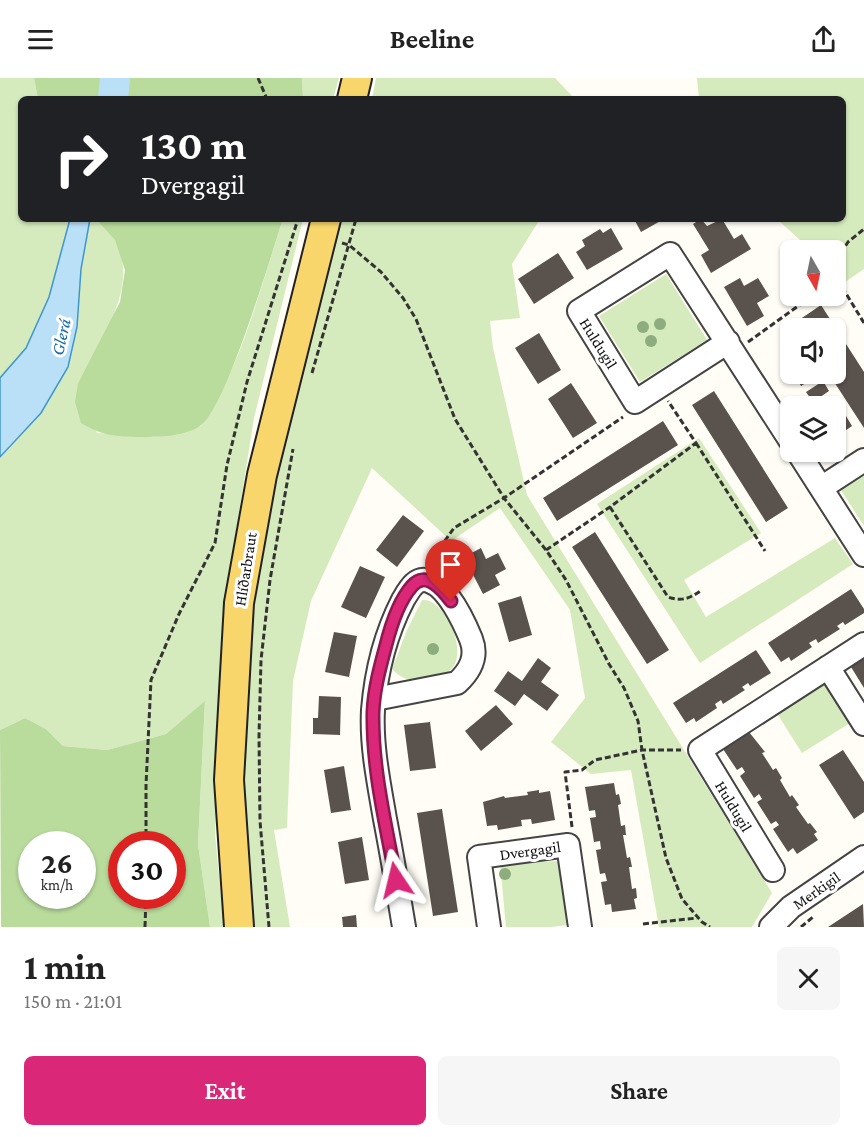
<!DOCTYPE html>
<html lang="en">
<head>
<meta charset="utf-8">
<style>
	body { margin:0; font-family:"Crimson Pro",serif; background:#f6f6f6; color:#222; height:100vh; display:flex; flex-direction:column; font-size:22px; white-space:nowrap }
	* { box-sizing:border-box; margin:0 }
	p { font-size:20px; color:#767676 }
	.icon { flex:none; width:33px; height:33px; fill:none; stroke:currentColor; stroke-width:2; stroke-linecap:round; stroke-linejoin:round }
	.map { position:relative; height:849px; overflow:hidden }
	.side { display:flex; flex-direction:column; background:#fff; flex:1 }
	.side>* { flex:none }
	.top-card { position:absolute; left:18px; top:18px; width:828px; height:126px; border-radius:9px; box-shadow:0 2px 4px #0004; background:#202124; color:#fff; overflow:hidden }
	.needle { width:39px; rotate:171deg }
	.buttons { position:absolute; left:780px; top:162px; display:grid; gap:12px }
	.buttons a { display:grid; place-items:center; width:66px; height:66px; border-radius:9px; background:#fff; box-shadow:0 2px 4px #0004; font-size:30px }
	.speed { position:absolute; left:18px; top:753px; display:flex; gap:12px; font-size:30px; font-weight:700; text-align:center }
	.speed>* { display:grid; place-content:center; width:78px; height:78px; border-radius:50%; background:#fff; box-shadow:0 2px 4px #0004; line-height:1 }
	.speed small { font-size:15px; font-weight:400 }
	.speed .limit { border:9px solid #d22; background:#fff; color:#111 }
	.pin { position:absolute; display:grid; place-items:center; width:51px; height:51px; color:#fff; margin:-62px -26px; border-radius:50% 50% 50% 0; rotate:-45deg; box-shadow:0 0 6px #0007 }
	.pin .icon { rotate:45deg }
	.me { position:absolute; width:66px; margin:-33px; rotate:350deg; stroke-linejoin:round; filter:drop-shadow(0 0 4px #0008) }
	.turn { display:flex; align-items:center; gap:21px; height:126px; padding:0 24px; font-size:27px }
	.turn .icon { width:78px; height:78px; stroke-width:2.5 }
	.turn b { display:block; font-size:42px; line-height:51px }
	.round { display:grid; place-items:center; flex:none; width:63px; height:63px; border-radius:9px; background:#f6f6f6 }
	.overview { display:flex; align-items:center; justify-content:space-between; height:102px; padding:0 24px }
	h1 { font-size:36px; font-weight:700; line-height:45px }
	.action { display:flex; gap:12px; margin-top:auto; padding:12px 24px }
	.action a { flex:1; height:69px; border-radius:9px; background:#db2777; color:#fff; font-size:24px; font-weight:700; line-height:69px; text-align:center }
	.action a+a { background:#f6f6f6; color:#222 }
	header { display:flex; justify-content:space-between; align-items:center; height:78px; padding:0 24px; background:#fff; font-size:27px; font-weight:700 }
	.map>svg:first-child { display:block }
	.green { fill:#d5ebbd }
	.forest { fill:#b9dc9c; fill-rule:evenodd }
	.water { fill:#b9e0f7; stroke:#3f96cf; stroke-width:1.5 }
	.lines { fill:none; stroke-linecap:round; stroke-linejoin:round }
	.river { stroke:#b9e0f7; stroke-width:30 }
	.building { fill:#5a524d }
	.minor-casing { stroke:#444; stroke-width:26 }
	.major-casing { stroke:#222; stroke-width:32 }
	.path { stroke:#333; stroke-width:3; stroke-dasharray:6 3; stroke-linecap:butt }
	.minor { stroke:#fff; stroke-width:22 }
	.major { stroke:#f9d66b; stroke-width:28 }
	.tree { fill:#8dad7f }
	.route-casing { stroke:#8e194d; stroke-width:15 }
	.route { stroke:#db2777; stroke-width:10 }
	.labels { text-anchor:middle; stroke-width:6; stroke-linejoin:round; paint-order:stroke }
	.street-label { font-size:16px; fill:#111; stroke:#fff }
	.water-label { font-size:18px; font-style:italic; fill:#1768a6; stroke:#fff }
</style>
</head>
<body>
<header><svg class="icon" aria-label="menu" viewBox="0 0 24 24"><path d="M4 6h16M4 12h16M4 18h16"/></svg>Beeline<svg class="icon" aria-label="share" viewBox="0 0 24 24"><path d="M12 15V3M7 8l5-5 5 5M5 13v7h14v-7"/></svg></header>
<div class="map">
<svg width="864" height="849" viewBox="0 0 864 849">
	<rect width="100%" height="100%" fill="#fffdf5"/>
	<!-- green -->
	<path class="green" d="M0,0h34l4,21h-17v120h49l-21,78 -23,51 -26,30z
		M302,0h37l-6,21h-30z
		M376,0h179l20,21h-203z
		M697,0h167v191l-19,13 -9,-9v-23h-25l-34,-31h66v-120h-144z
		M90,141h6c6,6 15,13 19,21 26,46 -16,102 -37,143l19,50 60,4 44,-11c41,-60 59,-138 82,-207h20l-49,199 -21,132 -12,140 -6,144 9,93h-14l-12,-83 7,-142 -39,32 -59,16 -44,-4 -17,-17 -21,-11 -25,12v-273l41,-44 40,-144z
		M339,141h201l-28,45 8,54 -30,3 3,27 34,147 245,398 -20,34h-93l-28,-157 -40,4 -40,-32 34,-44 -15,-88 -70,-102 -49,33 -79,-73 -61,133 -18,80 -6,147 -13,2 16,97h-44l-6,-168 20,-237z
		M666,196l41,66 -67,42 -41,-66z
		M699,360l62,95 -77,47 22,37 129,-79 18,26 -153,99 -103,-159z
		M864,389v59l-27,-42z
		M422,522c23,-3 49,55 27,71 -8,5 -19,6 -28,8 -13,2 -19,0 -29,-10l15,-39z
		M820,604l7,4 23,37 -48,30 -29,-46z
		M561,783l7,64 -17,2h-45l-6,-64z"/>
	<!-- forest -->
	<path class="forest" d="M34,0h268l1,21h-265z
		M96,141h187c-12,36 -57,190 -83,207 -17,11 -43,11 -62,11 -25,-1 -35,-1 -57,-14l-6,-21 3,-19 42,-81 5,-32 -10,-30z
		M205,623l-7,143 12,83h-209l-1,-197 25,-12 21,11 17,17 44,4 59,-16zM32,766h50v52h-50zM122,766h50v52h-50z"/>
	<!-- water -->
	<path class="water" d="M70,141h20l-9,50 -4,58 -9,40 -27,46 -41,44v-79l26,-30 23,-51z"/>
	<g class="lines">
		<!-- river -->
		<path class="river" d="M113,21l2,-21"/>
	</g>
	<!-- building -->
	<path class="building" d="M634,141h30l-23,13z
		M701,141l6,7 15,-7 12,20 8,-5 9,15 -40,24 -10,-18 8,-5 -16,-26z
		M611,150l12,21 -36,21 -11,-18 9,-6 -3,-6 18,-11 3,4z
		M558,175l16,25 -40,26 -16,-25z
		M740,200l4,8 14,-8 11,18 -12,7 7,13 -17,10 -23,-39z
		M821,227l43,67v56l-35,-54h7v-46h-36l-4,-6z
		M539,255l22,37 -23,14 -23,-36z
		M790,275v15l-6,-10z
		M798,296h22l-19,12 -6,-11z
		M823,303l6,10 -16,11 -7,-10z
		M571,305l26,40 -24,15 -25,-39z
		M714,313l74,117 -22,14 -74,-117z
		M846,338l6,10 -16,11v-14z
		M663,343l15,24 -121,76 -14,-23z
		M403,437l21,16 -27,36 -21,-17z
		M595,454l74,118 -22,14 -75,-117z
		M481,470l5,11 12,-6 8,16 -11,6 5,10 -17,9 -19,-37z
		M360,488l25,11 -19,41 -25,-11z
		M851,511l13,20v4l-19,12 -2,-3 -6,4 3,3 -22,14 -2,-4 -7,4 3,4 -21,14 -2,-4 -8,5 -13,-19z
		M521,518l11,39 -23,7 -11,-39z
		M334,554l23,4 -8,41 -24,-5z
		M756,572l15,23 -21,13 -2,-3 -6,4 3,3 -22,14 -2,-4 -6,4 2,4 -21,14 -2,-4 -8,5 -13,-20z
		M538,580l13,10 -10,14 18,13 -12,16 -23,-17 -9,12 -21,-15 14,-20 14,10z
		M864,581v29l-13,-21z
		M319,618l22,1 -1,38 -27,-1v-16h5z
		M496,627l17,19 -32,27 -16,-20z
		M430,644l6,46 -26,3 -6,-46z
		M749,654l16,20 -3,1 11,17 3,-2 6,10 -2,2 10,17 2,-2 7,10 -3,2 12,17 2,-1 7,9 -3,2 4,6 -21,14 -4,-6 -5,4 -15,-23 6,-4 -3,-4 -5,3 -14,-22 5,-3 -3,-5 -5,4 -14,-22 5,-4 -3,-5 -5,3 -14,-21z
		M843,672l21,32v30l-10,7 -35,-54z
		M344,688l7,44 -20,3 -7,-43z
		M614,705l2,12 3,-1 2,10 -3,1 3,21 4,-1 1,10h-3l4,23 3,-1 2,10h-3l3,22 4,-1 1,10 -3,1 2,10 -24,3 -1,-8 -6,1 -4,-23 6,-1 -2,-8 -5,1 -4,-24 5,-1 -1,-8 -6,1 -4,-24 6,-1 -1,-7 -6,1 -4,-24z
		M539,712v3l11,-2 5,29 -23,4 -1,-5 -10,1 1,6 -24,4 -1,-5 -10,1 -4,-24 21,-6 1,2 23,-3 -1,-3z
		M442,731l16,103 -25,4 -16,-103z
		M362,759l7,43 -24,4 -7,-42z
		M863,826l1,23h-36z
		M356,837l1,12h-14l-1,-10z"/>
	<g class="lines">
		<defs>
			<path id="minor" d="M728,264l-93,60 -56,-91 91,-57 120,186
				M798,374l66,103
				M821,410l43,-28
				M828,589l36,57
				M375,621l82,-16c13,-12 21,-26 14,-44 -7,-17 -23,-52 -42,-58 -13,-5 -20,9 -26,19 -17,33 -27,73 -30,110 -2,36 6,74 12,109 7,36 13,72 19,108
				M773,792l-73,-120 164,-106
				M489,849l-10,-70 89,-12 12,82
				M771,849l20,-20 73,-50"/>
			<path id="major" d="M352,21l5,-21
				M239,849l-10,-147 10,-177 23,-128 64,-256"/>
		</defs>
		<!-- minor casing -->
		<use href="#minor" class="minor-casing"/>
		<!-- major casing -->
		<use href="#major" class="major-casing"/>
		<!-- path -->
		<path class="path" d="M258,0l9,21
			M342,165l7,2 32,27 22,26 13,21 39,100 49,79 42,52 20,30 43,84 15,24 14,33 4,29 24,108 16,41 20,23 8,5
			M836,183l12,-19 16,-13
			M836,204h3l25,41
			M748,264l64,-46
			M312,295l44,-154
			M696,365l69,108
			M610,429l58,90c15,5 22,1 34,-7
			M546,472l64,-43 86,-64 -28,-42
			M429,485l25,-35 50,-30 119,-81
			M572,749l-7,-55 17,-2 13,-10 47,-10h39
			M146,766v-59l5,-105 28,-66 36,-71 12,-78 20,-83 51,-163
			M643,846l54,-6
			M145,849l1,-31
			M269,849l-9,-106 -1,-85 2,-76 9,-80 23,-131
			M801,849l12,-10"/>
		<!-- minor -->
		<use href="#minor" class="minor"/>
		<!-- major -->
		<use href="#major" class="major"/>
	</g>
	<!-- trees -->
	<g class="tree">
		<circle cx="660" cy="246" r="6"/>
		<circle cx="643" cy="249" r="6"/>
		<circle cx="651" cy="263" r="6"/>
		<circle cx="433" cy="571" r="6"/>
		<circle cx="505" cy="796" r="6"/>
	</g>
	<g class="lines">
		<defs>
			<path id="route" d="M396,802c-10,-55 -24,-111 -23,-168 1,-23 7,-45 13,-67 5,-20 12,-43 26,-59 14,-16 30,3 39,15"/>
		</defs>
		<!-- route casing -->
		<use href="#route" class="route-casing"/>
		<!-- route -->
		<use href="#route" class="route"/>
	</g>
	<g class="labels">
		<!-- street labels -->
		<g class="street-label">
			<text transform="translate(599 265) rotate(58)" y="6">Huldugil</text>
			<text transform="translate(245 491) rotate(-81)" y="6">Hlíðarbraut</text>
			<text transform="translate(734 728) rotate(59)" y="6">Huldugil</text>
			<text transform="translate(530 772) rotate(-8)" y="6">Dvergagil</text>
			<text transform="translate(816 812) rotate(-35)" y="6">Merkigil</text>
		</g>
		<!-- water labels -->
		<g class="water-label">
			<text transform="translate(61 259) rotate(-77)" y="6">Glerá</text>
		</g>
	</g>
</svg>
<div class="buttons">
<a><svg class="needle" viewBox="-14 -14 28 28"><path d="M0-13l5 13h-10z" fill="#e53935"/><path d="M0 13l5-13h-10z" fill="#767676"/></svg></a>
<a><svg class="icon" aria-label="sound" viewBox="0 0 24 24"><path d="M4 9h4l5-4v14l-5-4H4zM17 9q2 3 0 6"/></svg></a>
<a><svg class="icon" aria-label="layers" viewBox="0 0 24 24"><path d="M12 4l9 5-9 5-9-5zM3 14l9 5 9-5"/></svg></a>
</div>
<div class="speed"><div>26<small>km/h</small></div><div class="limit">30</div></div>
<div class="pin" style="left:451px;top:523px;background:#d93025"><svg class="icon" aria-label="arrive" viewBox="0 0 24 24"><path d="M6 21V4h12l-3 4 3 4H6"/></svg></div>
<svg class="me" style="left:396px;top:802px" viewBox="-20 -20 40 40"><path d="M0-17L14 15 0 8-14 15z" fill="#db2777" stroke="#fff" stroke-width="4"/></svg>
<div class="top-card">
<div class="turn"><svg class="icon" aria-label="right" viewBox="0 0 24 24"><path d="M7 20v-9h11M14 6l5 5-5 5"/></svg><div><b>130 m</b>Dvergagil</div></div>
</div>
</div>
<section class="side">
<div class="overview"><div><h1>1 min</h1><p>150 m · 21:01</p></div><a class="round"><svg class="icon" aria-label="close" viewBox="0 0 24 24"><path d="M6 6l12 12M18 6L6 18"/></svg></a></div>
<div class="action"><a>Exit</a><a>Share</a></div>
</section>
</body>
</html>
